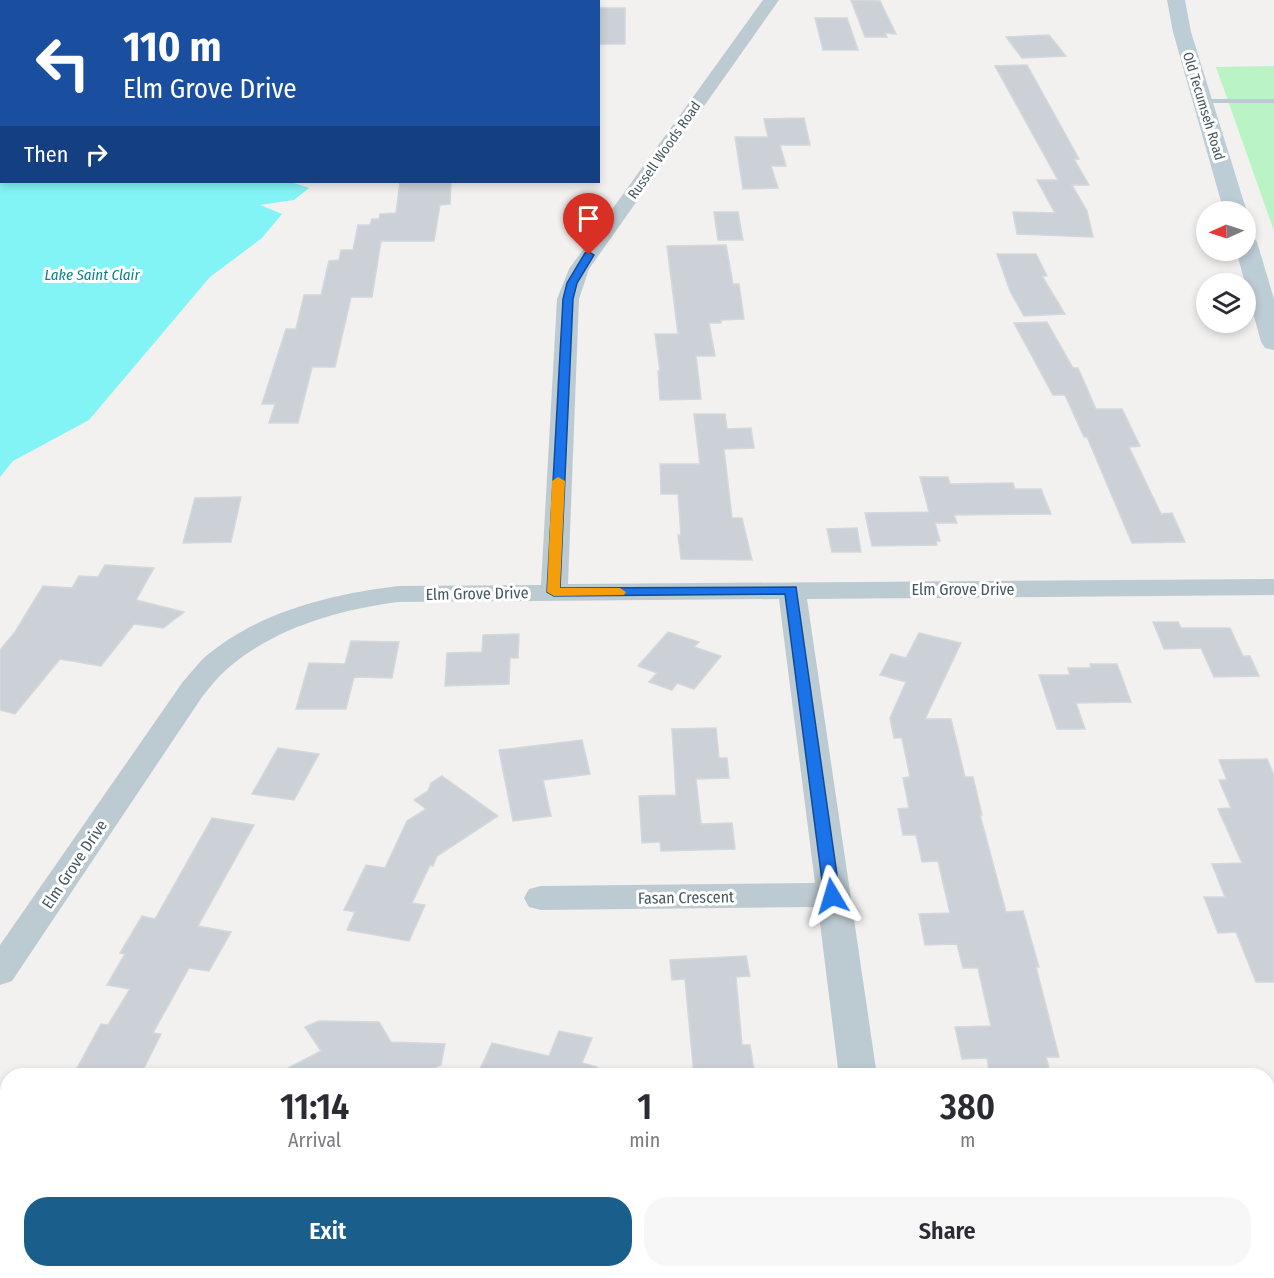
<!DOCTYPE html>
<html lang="en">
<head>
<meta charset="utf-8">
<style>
	body { margin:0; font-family:"Fira Sans Condensed",sans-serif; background:#f7f7f7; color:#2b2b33; height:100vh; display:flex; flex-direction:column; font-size:22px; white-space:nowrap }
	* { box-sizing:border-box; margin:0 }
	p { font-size:20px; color:#7c7c81 }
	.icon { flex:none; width:33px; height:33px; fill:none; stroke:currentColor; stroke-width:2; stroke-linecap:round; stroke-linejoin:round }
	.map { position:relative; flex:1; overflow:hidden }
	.panel { position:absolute; left:0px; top:1068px; width:1275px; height:210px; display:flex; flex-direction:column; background:#fff; border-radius:24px 24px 0 0; box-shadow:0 3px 9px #0003 }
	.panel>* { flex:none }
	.banner { position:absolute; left:0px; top:0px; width:600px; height:183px; box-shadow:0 3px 9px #0003; background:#1a4fa0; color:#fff; overflow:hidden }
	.needle { width:39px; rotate:267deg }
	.fabs { position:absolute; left:1196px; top:201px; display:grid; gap:12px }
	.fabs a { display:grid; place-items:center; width:60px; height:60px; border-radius:50%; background:#fff; box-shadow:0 3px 9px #0003; font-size:30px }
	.pin { position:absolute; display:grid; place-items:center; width:51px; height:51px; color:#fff; margin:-62px -26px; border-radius:50% 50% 50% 0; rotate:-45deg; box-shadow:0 0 6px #0007 }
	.pin .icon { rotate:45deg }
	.me { position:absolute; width:66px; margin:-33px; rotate:353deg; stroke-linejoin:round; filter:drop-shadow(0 0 4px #0008) }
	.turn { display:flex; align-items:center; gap:21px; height:126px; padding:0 24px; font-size:27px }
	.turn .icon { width:78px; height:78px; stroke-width:2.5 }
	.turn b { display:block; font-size:42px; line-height:51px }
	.then { display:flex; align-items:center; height:57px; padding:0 24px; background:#0003; gap:12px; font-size:22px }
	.eta { display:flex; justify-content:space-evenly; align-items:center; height:102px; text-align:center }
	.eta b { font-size:36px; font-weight:600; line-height:42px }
	.action { display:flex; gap:12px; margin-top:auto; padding:12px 24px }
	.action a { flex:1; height:69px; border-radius:24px; background:#1a5f8b; color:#fff; font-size:24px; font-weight:600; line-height:69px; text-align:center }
	.action a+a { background:#f7f7f7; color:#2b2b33 }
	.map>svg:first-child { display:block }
	.green { fill:#baf4c5 }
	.water { fill:#83f4f5 }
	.building { fill:#cbd1d6; stroke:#d3d8dc; stroke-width:1.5 }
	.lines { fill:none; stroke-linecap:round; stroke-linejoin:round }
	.lane { fill:#bccbd1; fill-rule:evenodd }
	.street { fill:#bccbd1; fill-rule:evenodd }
	.secondary { fill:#bccdd6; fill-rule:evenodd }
	.route { fill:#1a73e8; stroke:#114b97; stroke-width:1.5 }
	.slow { fill:#f59e0b }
	.labels { text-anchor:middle; stroke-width:6; stroke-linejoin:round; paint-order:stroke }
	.far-street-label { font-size:14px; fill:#465960; stroke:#fff }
	.far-water-label { font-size:15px; font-style:italic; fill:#058487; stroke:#fff }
	.street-label { font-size:16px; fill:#465960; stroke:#fff }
</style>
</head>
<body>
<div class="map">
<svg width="1274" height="1278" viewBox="0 0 1274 1278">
	<rect width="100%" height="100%" fill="#f3f0f0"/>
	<!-- green -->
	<path class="green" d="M1274,66v165l-58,-164z"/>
	<!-- water -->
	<path class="water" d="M0,0h509l-507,2v180h289l18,6 -15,12 -34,5 22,9 -20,24 -52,39 -121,143 -76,41 -13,16z"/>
	<!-- building -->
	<path class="building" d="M851,0l29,1 16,33 -11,-1 2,4h-22z
		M598,8h27v36h-27z
		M815,18h32l11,32h-35z
		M1049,35l17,21 -44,2 -16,-21z
		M1027,65l52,94h-5l15,26h-17l15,26 6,26 -76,-3 -4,-22 42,1 -18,-33h21l-63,-114z
		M804,118l6,27h-30l6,21h-15l7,22 -35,1 -8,-52h33l-4,-18z
		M400,182h51l-1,22 -10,1 -6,36h-53l-9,56h-21l-16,70h-23l-14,56h-29l6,-19h-13l24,-75h10l8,-34h17l8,-34 10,-1 2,-10h12l5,-25h12l2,-6h7l1,-5 16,-1z
		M714,212h24l5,28h-25z
		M726,245l7,39h6l5,35 -23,1v3h-12l6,33h-19l5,43 -41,1 -2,-29h2l-5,-37h23l-11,-88z
		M997,254h39l11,22h-5l23,38 -41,2 -14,-25z
		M1047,322l26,46h5l18,41h26l18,37 -11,1 32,67 11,-1 13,29 -53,1 -45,-106h-3l-19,-42h-12l-39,-72z
		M694,414h31l2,15 24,-1 3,20 -30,1 8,69h10l10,42 -71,-1 -3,-24h3l-3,-41h-17l-1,-30h40z
		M920,477h28l2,7 63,-1 2,6h26l10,25 -97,1 3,8h-22l5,18h-4l1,4 -65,1 -7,-33 64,-1z
		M241,497l-10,45 -48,1 12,-45z
		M857,528l4,24h-29l-5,-23z
		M105,565l49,3 -18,32 48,12 -21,16 -29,-4 -33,42 -41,-7 -45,55 -15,-4v-60l15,-18 28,-46 29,2 7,-12 19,1z
		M1153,622h25l3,6h49l13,28h7l9,20 -45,1 -13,-29 -37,1z
		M668,632l31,10 -5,5 27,9 -27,33 -17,-6 -5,7 -23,-8 8,-9 -19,-7z
		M919,633l42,10 -36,76h26l14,58h8l9,38h-2l26,97 17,-1 16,56h-3l23,90h-13l5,19h-61l-3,-18 -25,1 -7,-32 36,-1 -13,-58h-15l-6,-24 -32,1 -6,-31 31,-1 -12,-52 -16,1 -6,-27h-13l-5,-26 11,-1 -6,-30 7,-1 -8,-39h-8l-4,-20 16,-36 -26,-7 11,-21 15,4z
		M519,634l-1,24h-8l-1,26 -64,2 2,-33 35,-1 1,-17z
		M351,641l48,1 -7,36 -38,-1 -8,32h-50l13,-46 36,1z
		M1090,664h27l14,38 -55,1 9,26h-28l-18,-54h31l-2,-7h23z
		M716,728l3,30h8l2,20 -33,1 5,45 31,-1 3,26 -74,2 -1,-9 -18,1 -3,-47 37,-1 -4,-66z
		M582,740l8,34 -47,6 8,36 -38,5 -14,-71z
		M278,748l41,6 -25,46 -42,-6z
		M1267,759l7,16v207h-18l-20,-50 -18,1 -14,-36h21l-13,-33 30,-1 -24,-54 13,-1 -12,-28h8l-8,-20z
		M442,776l56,40 -61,40 -4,10 -3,-1 -18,38 13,2 -16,36 -62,-11 8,-18 -11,-2 22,-45 19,3 22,-47 19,-12 -12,-9 14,-9 3,-8z
		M212,818l42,7 -56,101 33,6 -22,39 -20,-3 -36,65 8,1 -21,42h-61l2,-3 -6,-1 26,-48 7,1 22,-36 -23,-4 18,-31 -5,-1 22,-37 13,3z
		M746,956l4,20 -14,1 6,68h8l5,31h-61l-9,-97 -13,1 -2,-20z
		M319,1021l60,1 12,20 54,2 -4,21 -12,5 -1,6h-155l48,-25 -16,-24z
		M559,1031l33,7 -10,25 15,4 -1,9h-119l15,-33 57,13z"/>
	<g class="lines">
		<!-- lane -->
		<path class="lane" d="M1200,99h74v4h-74z"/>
		<!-- street -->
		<path class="street" d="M763,0h16l-190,269 -10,30 -11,285 706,-5v16l-467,4 70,477h-38l-21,-169 -277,3 -12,-3 -5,-9 5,-9 12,-3 274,-3 -36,-284 -381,3c-60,8 -124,26 -171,67 -9,8 -17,18 -25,28l-190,284 -12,4v-40l182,-262c8,-9 15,-19 24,-27 52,-44 126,-62 192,-70l143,-1 16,-286 12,-30z
			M865,1270h42l1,8h-42z"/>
		<!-- secondary -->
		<path class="secondary" d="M1167,0h18l6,32 56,180 -2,4v-4h-21l-51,-180z
			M1245,235l8,2 4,5 17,57v51l-9,-2 -4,-6 -25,-92h9z"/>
	</g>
	<!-- route -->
	<path class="route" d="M589,252l5,3 -17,28 -4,16 -13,289 236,-1 44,309 -3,4h-11l-2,-4 -39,-302 -231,2 -7,-4 16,-293 4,-16 18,-30z"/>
	<!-- slow -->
	<path class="slow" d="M558,477l7,4 -5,107h60l6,4 -2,3 -70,1 -7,-4 5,-111z"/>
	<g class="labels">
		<!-- far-street labels -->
		<g class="far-street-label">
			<text transform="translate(1204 106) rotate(73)" y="5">Old Tecumseh Road</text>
			<text transform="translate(664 150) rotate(-55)" y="5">Russell Woods Road</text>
		</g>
		<!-- far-water labels -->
		<g class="far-water-label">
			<text x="92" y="280">Lake Saint Clair</text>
		</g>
		<!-- street labels -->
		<g class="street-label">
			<text x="963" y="595">Elm Grove Drive</text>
			<text transform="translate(477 593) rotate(-1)" y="6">Elm Grove Drive</text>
			<text transform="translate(74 864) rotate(-56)" y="6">Elm Grove Drive</text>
			<text transform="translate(686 897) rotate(-1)" y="6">Fasan Crescent</text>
		</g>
	</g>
</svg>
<div class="fabs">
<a><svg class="needle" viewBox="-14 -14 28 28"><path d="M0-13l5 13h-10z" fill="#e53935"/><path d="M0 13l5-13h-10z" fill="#7c7c81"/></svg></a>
<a><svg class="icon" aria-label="layers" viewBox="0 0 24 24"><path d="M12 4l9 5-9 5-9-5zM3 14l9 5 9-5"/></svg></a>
</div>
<div class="pin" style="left:589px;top:255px;background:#d93025"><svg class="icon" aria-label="arrive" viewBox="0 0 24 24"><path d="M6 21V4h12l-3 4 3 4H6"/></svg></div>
<svg class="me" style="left:832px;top:896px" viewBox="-20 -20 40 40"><path d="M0-17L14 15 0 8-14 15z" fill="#1a73e8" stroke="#fff" stroke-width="4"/></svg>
<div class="banner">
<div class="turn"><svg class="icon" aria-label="left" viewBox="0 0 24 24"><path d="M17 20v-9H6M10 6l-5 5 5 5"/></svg><div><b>110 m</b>Elm Grove Drive</div></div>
<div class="then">Then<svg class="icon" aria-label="right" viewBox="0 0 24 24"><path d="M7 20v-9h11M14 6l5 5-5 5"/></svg></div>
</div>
<section class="panel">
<div class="eta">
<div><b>11:14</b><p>Arrival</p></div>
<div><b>1</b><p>min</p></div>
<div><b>380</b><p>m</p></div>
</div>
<div class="action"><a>Exit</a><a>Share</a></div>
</section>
</div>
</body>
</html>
